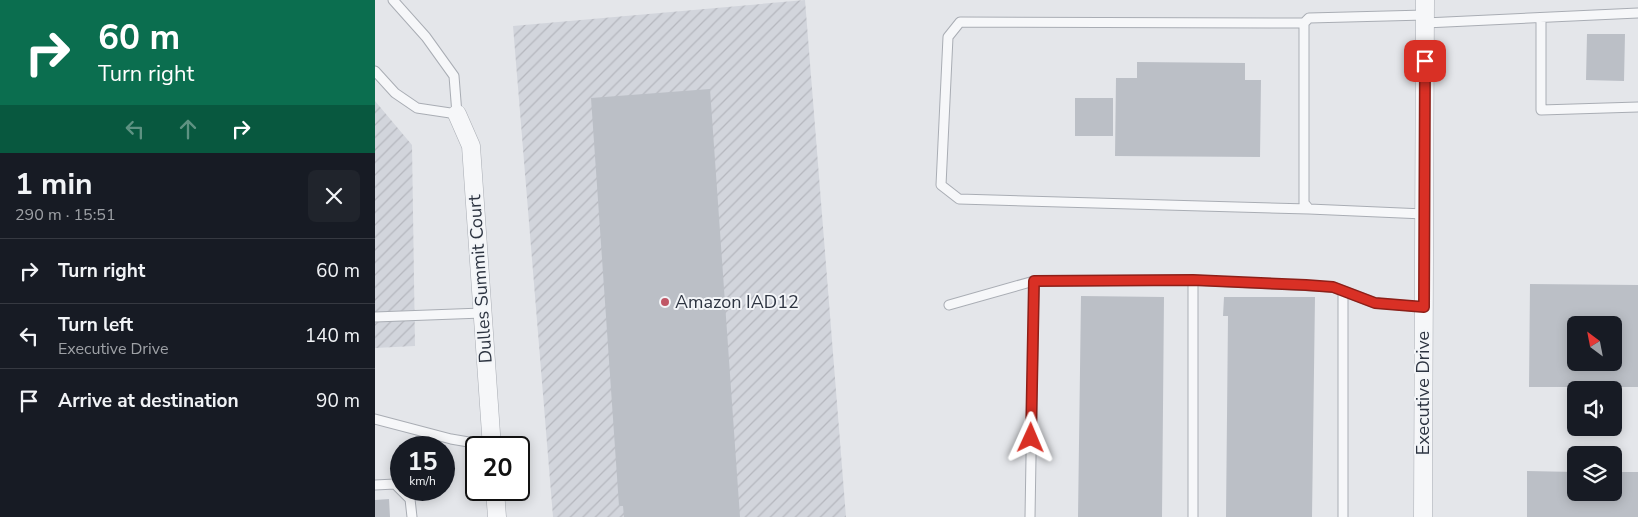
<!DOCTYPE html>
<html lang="en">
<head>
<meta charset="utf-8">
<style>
	body { margin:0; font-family:"Nunito Sans",sans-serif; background:#20242c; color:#f1f3f6; height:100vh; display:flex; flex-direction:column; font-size:19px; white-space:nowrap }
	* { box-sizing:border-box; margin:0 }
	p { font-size:16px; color:#9ea1a6 }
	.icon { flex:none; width:28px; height:28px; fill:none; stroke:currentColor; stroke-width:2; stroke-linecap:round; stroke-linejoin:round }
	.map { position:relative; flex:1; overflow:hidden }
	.details { display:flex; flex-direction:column; background:#171b24; width:375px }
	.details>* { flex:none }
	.top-card { background:#0b6e4f; color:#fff; overflow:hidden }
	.needle { width:32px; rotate:328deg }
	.fabs { position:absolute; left:1192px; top:316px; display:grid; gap:10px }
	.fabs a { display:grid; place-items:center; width:55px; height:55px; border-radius:8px; background:#171b24; box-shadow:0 2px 12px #0003; font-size:25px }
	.speed { position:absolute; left:15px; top:436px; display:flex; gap:10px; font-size:25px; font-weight:700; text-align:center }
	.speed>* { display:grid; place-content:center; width:65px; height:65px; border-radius:50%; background:#171b24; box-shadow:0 2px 12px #0003; line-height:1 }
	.speed small { font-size:12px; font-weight:400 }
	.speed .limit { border:2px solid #111; border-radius:8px; background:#fff; color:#111 }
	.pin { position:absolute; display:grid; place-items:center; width:42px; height:42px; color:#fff; margin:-21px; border-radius:10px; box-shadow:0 2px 8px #0006 }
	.me { position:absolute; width:55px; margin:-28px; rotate:1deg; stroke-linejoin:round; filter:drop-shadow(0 0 4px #0008) }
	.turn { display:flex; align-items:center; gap:18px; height:105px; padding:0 15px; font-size:22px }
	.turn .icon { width:65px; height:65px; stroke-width:2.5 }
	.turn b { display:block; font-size:35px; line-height:42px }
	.lanes { display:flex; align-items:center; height:48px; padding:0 15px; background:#0003; justify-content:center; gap:25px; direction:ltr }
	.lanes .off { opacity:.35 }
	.round { display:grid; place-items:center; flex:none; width:52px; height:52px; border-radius:8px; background:#20242c }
	.summary { display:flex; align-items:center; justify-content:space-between; height:85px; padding:0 15px }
	h1 { font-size:30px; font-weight:700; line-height:38px }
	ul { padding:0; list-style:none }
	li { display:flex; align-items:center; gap:15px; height:65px; padding:0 15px; border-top:1px solid #363941 }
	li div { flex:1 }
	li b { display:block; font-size:19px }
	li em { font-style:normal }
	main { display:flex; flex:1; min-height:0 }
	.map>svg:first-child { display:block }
	.industrial { fill:url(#industrial-furrows) }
	.building { fill:#bbbfc6; fill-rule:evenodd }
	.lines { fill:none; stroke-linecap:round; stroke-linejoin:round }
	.service-casing { stroke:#a9adb4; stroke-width:11 }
	.minor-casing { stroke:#a9adb4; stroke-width:19 }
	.service { stroke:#f6f7f9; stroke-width:9 }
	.minor { stroke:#f6f7f9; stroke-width:18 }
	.route-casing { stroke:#8d1f18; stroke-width:12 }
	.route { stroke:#d93025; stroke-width:9 }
	.poi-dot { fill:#c05766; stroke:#f3f5f8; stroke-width:2 }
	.labels { text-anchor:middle; stroke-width:4; stroke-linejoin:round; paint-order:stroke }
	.street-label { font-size:18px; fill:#2d3441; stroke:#f3f5f8 }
	.poi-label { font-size:18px; fill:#2d3441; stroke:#f3f5f8; text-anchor:start }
</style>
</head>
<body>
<main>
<section class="details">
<div class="top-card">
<div class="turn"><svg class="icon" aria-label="right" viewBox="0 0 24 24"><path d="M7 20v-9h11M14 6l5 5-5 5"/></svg><div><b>60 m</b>Turn right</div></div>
<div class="lanes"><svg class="icon off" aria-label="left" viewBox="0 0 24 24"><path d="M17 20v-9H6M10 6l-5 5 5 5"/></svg><svg class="icon off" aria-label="ahead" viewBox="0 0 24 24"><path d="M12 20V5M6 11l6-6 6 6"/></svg><svg class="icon" aria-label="right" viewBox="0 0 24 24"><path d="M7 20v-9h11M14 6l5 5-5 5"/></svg></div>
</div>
<div class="summary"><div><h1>1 min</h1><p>290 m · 15:51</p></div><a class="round"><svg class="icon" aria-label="close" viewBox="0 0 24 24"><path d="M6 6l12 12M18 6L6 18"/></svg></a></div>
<ul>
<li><svg class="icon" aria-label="right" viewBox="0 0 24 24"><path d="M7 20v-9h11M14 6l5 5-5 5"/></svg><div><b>Turn right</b></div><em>60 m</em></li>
<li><svg class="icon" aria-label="left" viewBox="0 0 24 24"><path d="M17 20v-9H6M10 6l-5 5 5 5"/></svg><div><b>Turn left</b><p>Executive Drive</p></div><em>140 m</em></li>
<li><svg class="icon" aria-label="arrive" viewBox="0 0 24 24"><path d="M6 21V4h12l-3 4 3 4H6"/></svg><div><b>Arrive at destination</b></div><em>90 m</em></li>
</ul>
</section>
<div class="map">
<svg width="1263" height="517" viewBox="0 0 1263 517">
	<defs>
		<pattern id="industrial-furrows" width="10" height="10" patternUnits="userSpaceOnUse" patternTransform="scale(1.25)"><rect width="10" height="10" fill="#d2d5dc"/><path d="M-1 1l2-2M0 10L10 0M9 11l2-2" fill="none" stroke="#b5b7be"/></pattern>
	</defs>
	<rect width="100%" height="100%" fill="#e4e6ea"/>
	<!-- industrial -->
	<path class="industrial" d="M430,0l41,517h-293l-40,-491z
		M0,101l37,44 3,201 -40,2z"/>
	<!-- building -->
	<path class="building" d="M1212,34h38l-1,47 -38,-1z
		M762,62l108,1v17h16l-1,77 -145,-1 1,-78h21z
		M335,89l30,428h-116l-1,-11h-4l-28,-408z
		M700,98h38v38h-38z
		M1155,284l108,1v102h-109zM1201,325h38v37h-38z
		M706,296l83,1 -2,220h-84z
		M849,297h91l-3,220h-86l2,-201h-5z
		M1152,471l49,1v20h38v-20h24v45h-111z
		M14,499l1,18h-15v-17z"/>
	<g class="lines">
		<defs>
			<path id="service" d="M1166,18v92l97,-3
				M929,23l-344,-1 -12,15 -7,148 18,14 350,10
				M1050,23l213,-10
				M0,71l20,22 22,15 40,6 -3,-38 -28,-39 -33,-37
				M1049,214l-115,-5 -5,-6v-180l5,-5 116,-3
				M818,280v237
				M968,291v226
				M574,305l85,-24 159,-1 140,7 42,16 49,4
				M0,317l107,-4
				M0,419l76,20 41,7
				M0,485l20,-1 15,15 2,18
				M655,517l4,-236"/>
			<path id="minor" d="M82,114l14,32 21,302
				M120,490l2,27
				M1048,517l2,-517"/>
		</defs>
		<!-- service casing -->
		<use href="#service" class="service-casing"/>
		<!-- minor casing -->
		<use href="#minor" class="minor-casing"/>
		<!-- service -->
		<use href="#service" class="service"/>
		<!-- minor -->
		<use href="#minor" class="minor"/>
	</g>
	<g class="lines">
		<defs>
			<path id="route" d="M656,438l3,-157 159,-1 113,5 27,2 42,16 49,4 1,-246"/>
		</defs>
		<!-- route casing -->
		<use href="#route" class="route-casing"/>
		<!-- route -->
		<use href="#route" class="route"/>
	</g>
	<!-- markers -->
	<circle class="poi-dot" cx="290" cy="302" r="5"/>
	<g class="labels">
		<!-- street labels -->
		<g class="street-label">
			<text transform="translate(105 279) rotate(-94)" y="6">Dulles Summit Court</text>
			<text transform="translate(1048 393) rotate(-90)" y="6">Executive Drive</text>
		</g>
		<!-- poi labels -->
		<g class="poi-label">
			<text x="300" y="308">Amazon IAD12</text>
		</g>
	</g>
</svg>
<div class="fabs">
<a><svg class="needle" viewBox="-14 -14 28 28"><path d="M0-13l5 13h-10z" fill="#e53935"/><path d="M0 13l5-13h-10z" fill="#9ea1a6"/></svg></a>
<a><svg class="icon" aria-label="sound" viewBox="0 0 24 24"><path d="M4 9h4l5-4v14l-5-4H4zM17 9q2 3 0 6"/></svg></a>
<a><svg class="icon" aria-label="layers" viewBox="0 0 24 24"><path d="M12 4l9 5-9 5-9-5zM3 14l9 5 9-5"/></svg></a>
</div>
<div class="speed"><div>15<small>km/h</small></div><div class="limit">20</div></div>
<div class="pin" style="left:1050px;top:61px;background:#d93025"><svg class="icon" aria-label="arrive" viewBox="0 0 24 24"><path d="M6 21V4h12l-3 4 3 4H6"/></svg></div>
<svg class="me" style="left:656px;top:438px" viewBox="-20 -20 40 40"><path d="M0-17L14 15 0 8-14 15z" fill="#d93025" stroke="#fff" stroke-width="4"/></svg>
</div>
</main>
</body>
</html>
